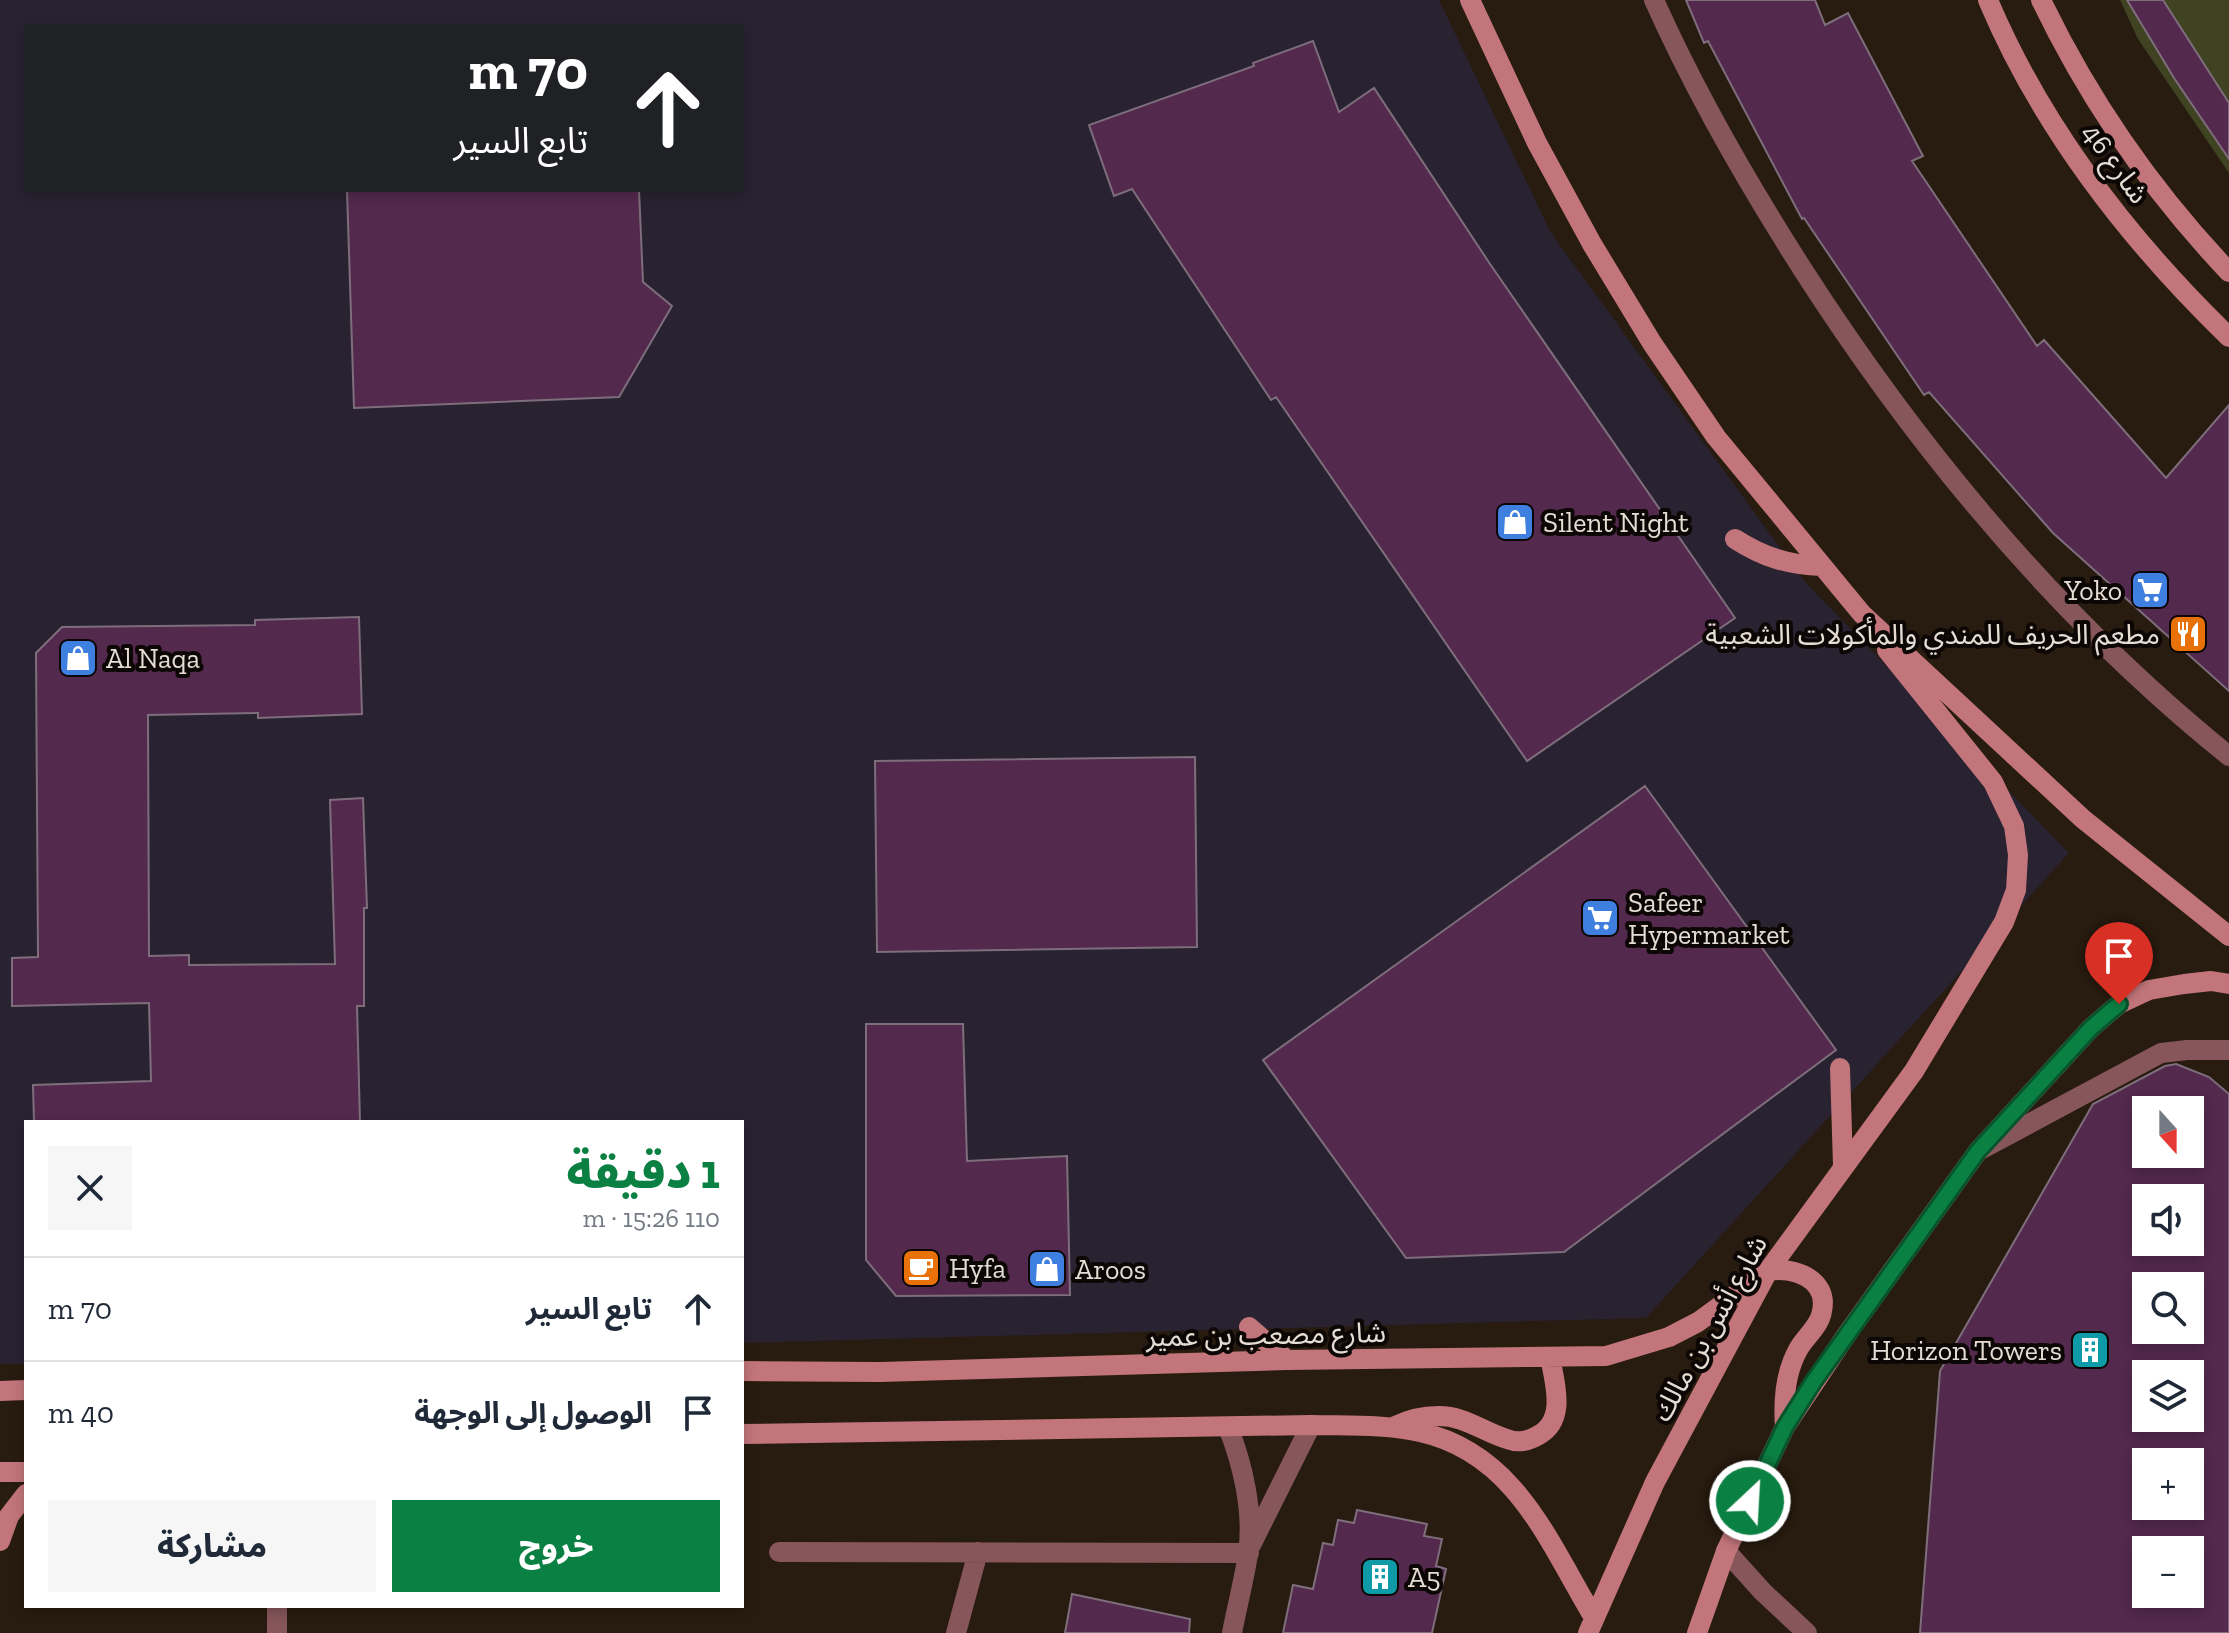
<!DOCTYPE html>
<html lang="ar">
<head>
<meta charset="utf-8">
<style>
	body { margin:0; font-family:"Zilla Slab","Noto Sans Arabic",serif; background:#f6f6f7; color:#1f2937; direction:rtl; height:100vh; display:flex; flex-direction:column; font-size:30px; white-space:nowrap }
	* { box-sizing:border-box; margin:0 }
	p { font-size:26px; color:#747a83 }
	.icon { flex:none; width:44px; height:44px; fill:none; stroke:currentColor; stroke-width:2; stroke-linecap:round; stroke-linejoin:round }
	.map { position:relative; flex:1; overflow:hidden; direction:ltr }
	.sheet { position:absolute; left:24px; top:1120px; width:720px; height:488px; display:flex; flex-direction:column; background:#fff; border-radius:0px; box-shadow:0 4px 12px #0003; direction:rtl }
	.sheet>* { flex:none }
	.top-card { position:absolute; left:24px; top:24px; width:720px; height:168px; border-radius:0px; box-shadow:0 4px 12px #0003; direction:rtl; background:#202124; color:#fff; overflow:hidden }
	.needle { width:52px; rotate:159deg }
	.fabs { position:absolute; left:2132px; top:1096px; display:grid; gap:16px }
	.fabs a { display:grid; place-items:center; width:72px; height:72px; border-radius:0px; background:#fff; box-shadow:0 4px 12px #0003; font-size:40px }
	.pin { position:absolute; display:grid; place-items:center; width:68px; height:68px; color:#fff; margin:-82px -34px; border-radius:50% 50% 50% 0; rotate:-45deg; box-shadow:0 0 8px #0007 }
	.pin .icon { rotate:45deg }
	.me { position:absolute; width:88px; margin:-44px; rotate:25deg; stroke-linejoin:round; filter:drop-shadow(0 0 6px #0008) }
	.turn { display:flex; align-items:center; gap:28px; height:168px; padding:0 24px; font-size:36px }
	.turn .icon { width:104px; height:104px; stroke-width:2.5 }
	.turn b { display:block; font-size:56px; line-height:68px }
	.round { display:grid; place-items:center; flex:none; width:84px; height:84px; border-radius:0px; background:#f6f6f7 }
	.head { display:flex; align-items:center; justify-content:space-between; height:136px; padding:0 24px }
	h1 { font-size:48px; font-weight:800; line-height:60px; color:#0b8043 }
	.action { display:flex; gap:16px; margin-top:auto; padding:16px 24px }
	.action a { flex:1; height:92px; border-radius:0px; background:#0b8043; color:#fff; font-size:32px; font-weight:800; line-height:92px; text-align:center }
	.action a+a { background:#f6f6f7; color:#1f2937 }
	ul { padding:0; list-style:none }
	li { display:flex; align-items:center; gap:24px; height:104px; padding:0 24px; border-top:2px solid #e0e1e3 }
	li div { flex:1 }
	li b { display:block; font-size:30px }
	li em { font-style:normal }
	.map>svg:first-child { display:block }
	.commercial { fill:#292231; fill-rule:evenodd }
	.green { fill:#3f4321 }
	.building { fill:#53294e; stroke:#7e6e7b; stroke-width:2; fill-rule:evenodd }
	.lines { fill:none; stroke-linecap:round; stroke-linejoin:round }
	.street { stroke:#86565a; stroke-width:20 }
	.secondary { stroke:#c2757b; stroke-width:20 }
	.route-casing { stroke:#07532c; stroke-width:20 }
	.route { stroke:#0b8043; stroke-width:14 }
	.labels { text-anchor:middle; stroke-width:8; stroke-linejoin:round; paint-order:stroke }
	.street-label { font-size:28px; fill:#e5dcd4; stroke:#0c0704 }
	.poi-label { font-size:28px; fill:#e5dcd4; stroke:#0c0704; text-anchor:start }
</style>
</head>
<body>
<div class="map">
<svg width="2229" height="1633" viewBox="0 0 2229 1633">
	<rect width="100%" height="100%" fill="#281b0f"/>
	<!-- commercial -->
	<path class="commercial" d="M0,0h1439l112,233 254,349 264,271 -423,465 -904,25v-221h-716v242h-26zM26,26h716v164h-716z"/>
	<!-- green -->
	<path class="green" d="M2120,0h109v173l-91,-134z"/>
	<!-- building -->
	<path class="building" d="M1686,0h129l10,25 23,-12 75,143 -11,5 125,185 7,-6 122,138 63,-73v286l-176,-158 -124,-141 -5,3 -120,-177 -2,1 -94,-178 -4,2z
		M2127,0h36l66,103v56l-55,-81z
		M1313,41l26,71 35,-24 116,176 245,354 -208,143 -251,-364 -5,3 -139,-211 -18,7 -25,-71 165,-59 -1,-3z
		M347,190h292l4,92 29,24 -53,91 -265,11z
		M359,617l3,97 -104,4v-5l-110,2 1,241 40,-1v10l146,-1 -5,-164 33,-2 4,110h-3v98h-7l3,116h-326l-1,-37 118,-4 -2,-78 -137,3v-48l26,-1 -2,-304 26,-26 193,-2v-5z
		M1195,757l2,190 -320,5 -2,-191z
		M1645,786l191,264 -272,202 -158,6 -143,-198z
		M866,1024h97l4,137 100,-5 3,139 -174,1 -30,-36z
		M2176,1064l33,13 20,17v539h-309l20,-262 153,-267 72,-38zM2146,1110h44v44h-44zM2146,1198h44v44h-44zM2146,1286h44v44h-44zM2146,1374h44v44h-44zM2146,1462h44v44h-44zM2146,1550h44v44h-44z
		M1357,1510l70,14 -3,12 18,3 -6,27 10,3 -14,64h-149l10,-48 20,4 10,-46 10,2 5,-25 16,3z
		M1072,1594l118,25 -1,14h-124z"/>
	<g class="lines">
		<!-- street -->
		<path class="street" d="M1654,0c42,94 94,184 149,270 117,182 257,350 426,486
			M1982,1149l179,-96 26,-3h42
			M1228,1427c15,38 26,85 20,127 -4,26 -11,53 -16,79
			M1251,1545l60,-120
			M1726,1551l37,41 44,41
			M779,1552l470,1
			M277,1606v27
			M956,1633l22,-81"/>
		<!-- secondary -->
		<path class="secondary" d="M1470,0l67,143 55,101 60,99 64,94 146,177 221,205 146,117
			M1988,0c54,128 142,241 241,337
			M2041,0c48,100 111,191 188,272
			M1735,539c28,18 53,26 86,27
			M1840,1068l3,98
			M1249,1327l38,33
			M742,1371l138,1 407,-12 319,-4 63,-19 29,-15 70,-51c25,-5 61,8 54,40 -2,15 -16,25 -23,37 -14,24 -16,52 -14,79
			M0,1391l26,-1
			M1395,1426c13,-6 28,-10 42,-10 27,-1 46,16 70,23 10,4 21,2 30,-3 30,-15 18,-52 13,-79
			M742,1434l569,-9c36,1 74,-1 109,7 95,21 128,109 173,184
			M0,1472h26
			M0,1541l9,-25 17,-22
			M1588,1633l67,-151 113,-211 146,-200 90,-149 12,-32 2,-35 -4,-29 -21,-44 -106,-132
			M1697,1633l29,-82 59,-124 60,-90 133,-186 113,-123 28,-24 30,-14 35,-6 27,-3 18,3"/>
	</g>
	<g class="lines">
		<defs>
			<path id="route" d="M1750,1501l35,-74 29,-46 164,-230 113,-123 28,-24"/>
		</defs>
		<!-- route casing -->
		<use href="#route" class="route-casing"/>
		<!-- route -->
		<use href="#route" class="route"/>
	</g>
	<!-- icons -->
	<defs>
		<symbol id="shop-square" viewBox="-11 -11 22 22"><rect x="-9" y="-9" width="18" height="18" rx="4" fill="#3f7fe0" stroke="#0c0704"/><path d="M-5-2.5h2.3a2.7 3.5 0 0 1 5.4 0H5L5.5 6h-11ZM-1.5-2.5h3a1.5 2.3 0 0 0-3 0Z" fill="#fff"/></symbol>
		<symbol id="supermarket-square" viewBox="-11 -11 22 22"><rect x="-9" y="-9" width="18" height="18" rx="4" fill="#3f7fe0" stroke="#0c0704"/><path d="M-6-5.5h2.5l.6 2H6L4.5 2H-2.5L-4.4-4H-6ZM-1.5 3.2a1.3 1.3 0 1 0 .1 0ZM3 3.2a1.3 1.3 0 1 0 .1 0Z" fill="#fff"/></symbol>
		<symbol id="restaurant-square" viewBox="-11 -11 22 22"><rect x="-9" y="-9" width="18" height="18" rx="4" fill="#e8710a" stroke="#0c0704"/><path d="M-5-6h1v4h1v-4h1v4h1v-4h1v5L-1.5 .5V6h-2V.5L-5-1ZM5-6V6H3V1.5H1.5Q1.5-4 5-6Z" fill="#fff"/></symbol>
		<symbol id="cafe-square" viewBox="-11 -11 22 22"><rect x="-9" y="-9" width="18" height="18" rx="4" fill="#e8710a" stroke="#0c0704"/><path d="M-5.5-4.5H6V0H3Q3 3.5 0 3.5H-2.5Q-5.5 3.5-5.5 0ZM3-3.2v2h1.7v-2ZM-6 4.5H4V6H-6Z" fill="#fff"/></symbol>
		<symbol id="building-square" viewBox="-11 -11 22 22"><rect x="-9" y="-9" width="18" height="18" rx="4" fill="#0f9aa8" stroke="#0c0704"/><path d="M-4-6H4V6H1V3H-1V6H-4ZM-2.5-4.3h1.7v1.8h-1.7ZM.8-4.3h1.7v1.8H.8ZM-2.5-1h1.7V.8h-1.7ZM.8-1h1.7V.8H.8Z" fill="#fff"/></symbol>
	</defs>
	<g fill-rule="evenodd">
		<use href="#shop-square" x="1493" y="500" width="44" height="44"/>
		<use href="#supermarket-square" x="2128" y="568" width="44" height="44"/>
		<use href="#restaurant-square" x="2166" y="612" width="44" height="44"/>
		<use href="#shop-square" x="56" y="636" width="44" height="44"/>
		<use href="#supermarket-square" x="1578" y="896" width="44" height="44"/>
		<use href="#cafe-square" x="899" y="1246" width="44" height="44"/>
		<use href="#shop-square" x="1025" y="1247" width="44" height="44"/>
		<use href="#building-square" x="2068" y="1328" width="44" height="44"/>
		<use href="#building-square" x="1358" y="1555" width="44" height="44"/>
	</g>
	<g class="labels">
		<!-- street labels -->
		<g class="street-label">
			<text transform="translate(2116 163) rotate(54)" y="10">شارع 46</text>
			<text transform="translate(1709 1328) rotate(-61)" y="10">شارع أنس بن مالك</text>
			<text transform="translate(1266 1334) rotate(-1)" y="10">شارع مصعب بن عمير</text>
		</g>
		<!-- poi labels -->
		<g class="poi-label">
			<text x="1543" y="532">Silent Night</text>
			<text x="2122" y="600" text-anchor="end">Yoko</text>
			<text x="2160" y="644" text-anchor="end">مطعم الحريف للمندي والمأكولات الشعبية</text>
			<text x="106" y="668">Al Naqa</text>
			<text x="1628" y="912">Safeer<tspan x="1628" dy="32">Hypermarket</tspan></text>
			<text x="949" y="1278">Hyfa</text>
			<text x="1075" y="1279">Aroos</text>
			<text x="2062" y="1360" text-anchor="end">Horizon Towers</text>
			<text x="1408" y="1587">A5</text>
		</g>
	</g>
</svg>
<div class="fabs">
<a><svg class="needle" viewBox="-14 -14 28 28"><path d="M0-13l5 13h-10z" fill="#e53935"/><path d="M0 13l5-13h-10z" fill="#747a83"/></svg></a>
<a><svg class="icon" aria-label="sound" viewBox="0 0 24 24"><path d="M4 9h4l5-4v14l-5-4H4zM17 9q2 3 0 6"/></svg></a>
<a><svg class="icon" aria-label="search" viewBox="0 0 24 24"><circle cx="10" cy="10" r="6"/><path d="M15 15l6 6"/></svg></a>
<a><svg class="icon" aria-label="layers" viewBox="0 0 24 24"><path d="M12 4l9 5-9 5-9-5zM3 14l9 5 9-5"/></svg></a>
<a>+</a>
<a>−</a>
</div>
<div class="pin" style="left:2119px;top:1004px;background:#d93025"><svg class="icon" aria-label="arrive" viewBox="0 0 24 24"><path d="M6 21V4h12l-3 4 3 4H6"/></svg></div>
<svg class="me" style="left:1750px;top:1501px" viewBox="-20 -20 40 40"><circle r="17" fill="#0b8043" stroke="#fff" stroke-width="3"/><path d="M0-11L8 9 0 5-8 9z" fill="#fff"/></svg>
<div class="top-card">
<div class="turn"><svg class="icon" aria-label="ahead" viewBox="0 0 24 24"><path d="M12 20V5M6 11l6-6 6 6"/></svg><div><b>70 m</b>تابع السير</div></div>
</div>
<section class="sheet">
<div class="head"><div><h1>1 دقيقة</h1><p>110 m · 15:26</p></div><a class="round"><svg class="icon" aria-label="close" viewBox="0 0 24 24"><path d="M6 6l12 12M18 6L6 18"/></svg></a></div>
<ul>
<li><svg class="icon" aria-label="ahead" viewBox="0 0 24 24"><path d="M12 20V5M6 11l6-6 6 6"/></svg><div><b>تابع السير</b></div><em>70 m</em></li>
<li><svg class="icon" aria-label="arrive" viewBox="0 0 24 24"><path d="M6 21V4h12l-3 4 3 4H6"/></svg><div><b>الوصول إلى الوجهة</b></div><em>40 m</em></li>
</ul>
<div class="action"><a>خروج</a><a>مشاركة</a></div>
</section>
</div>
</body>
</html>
